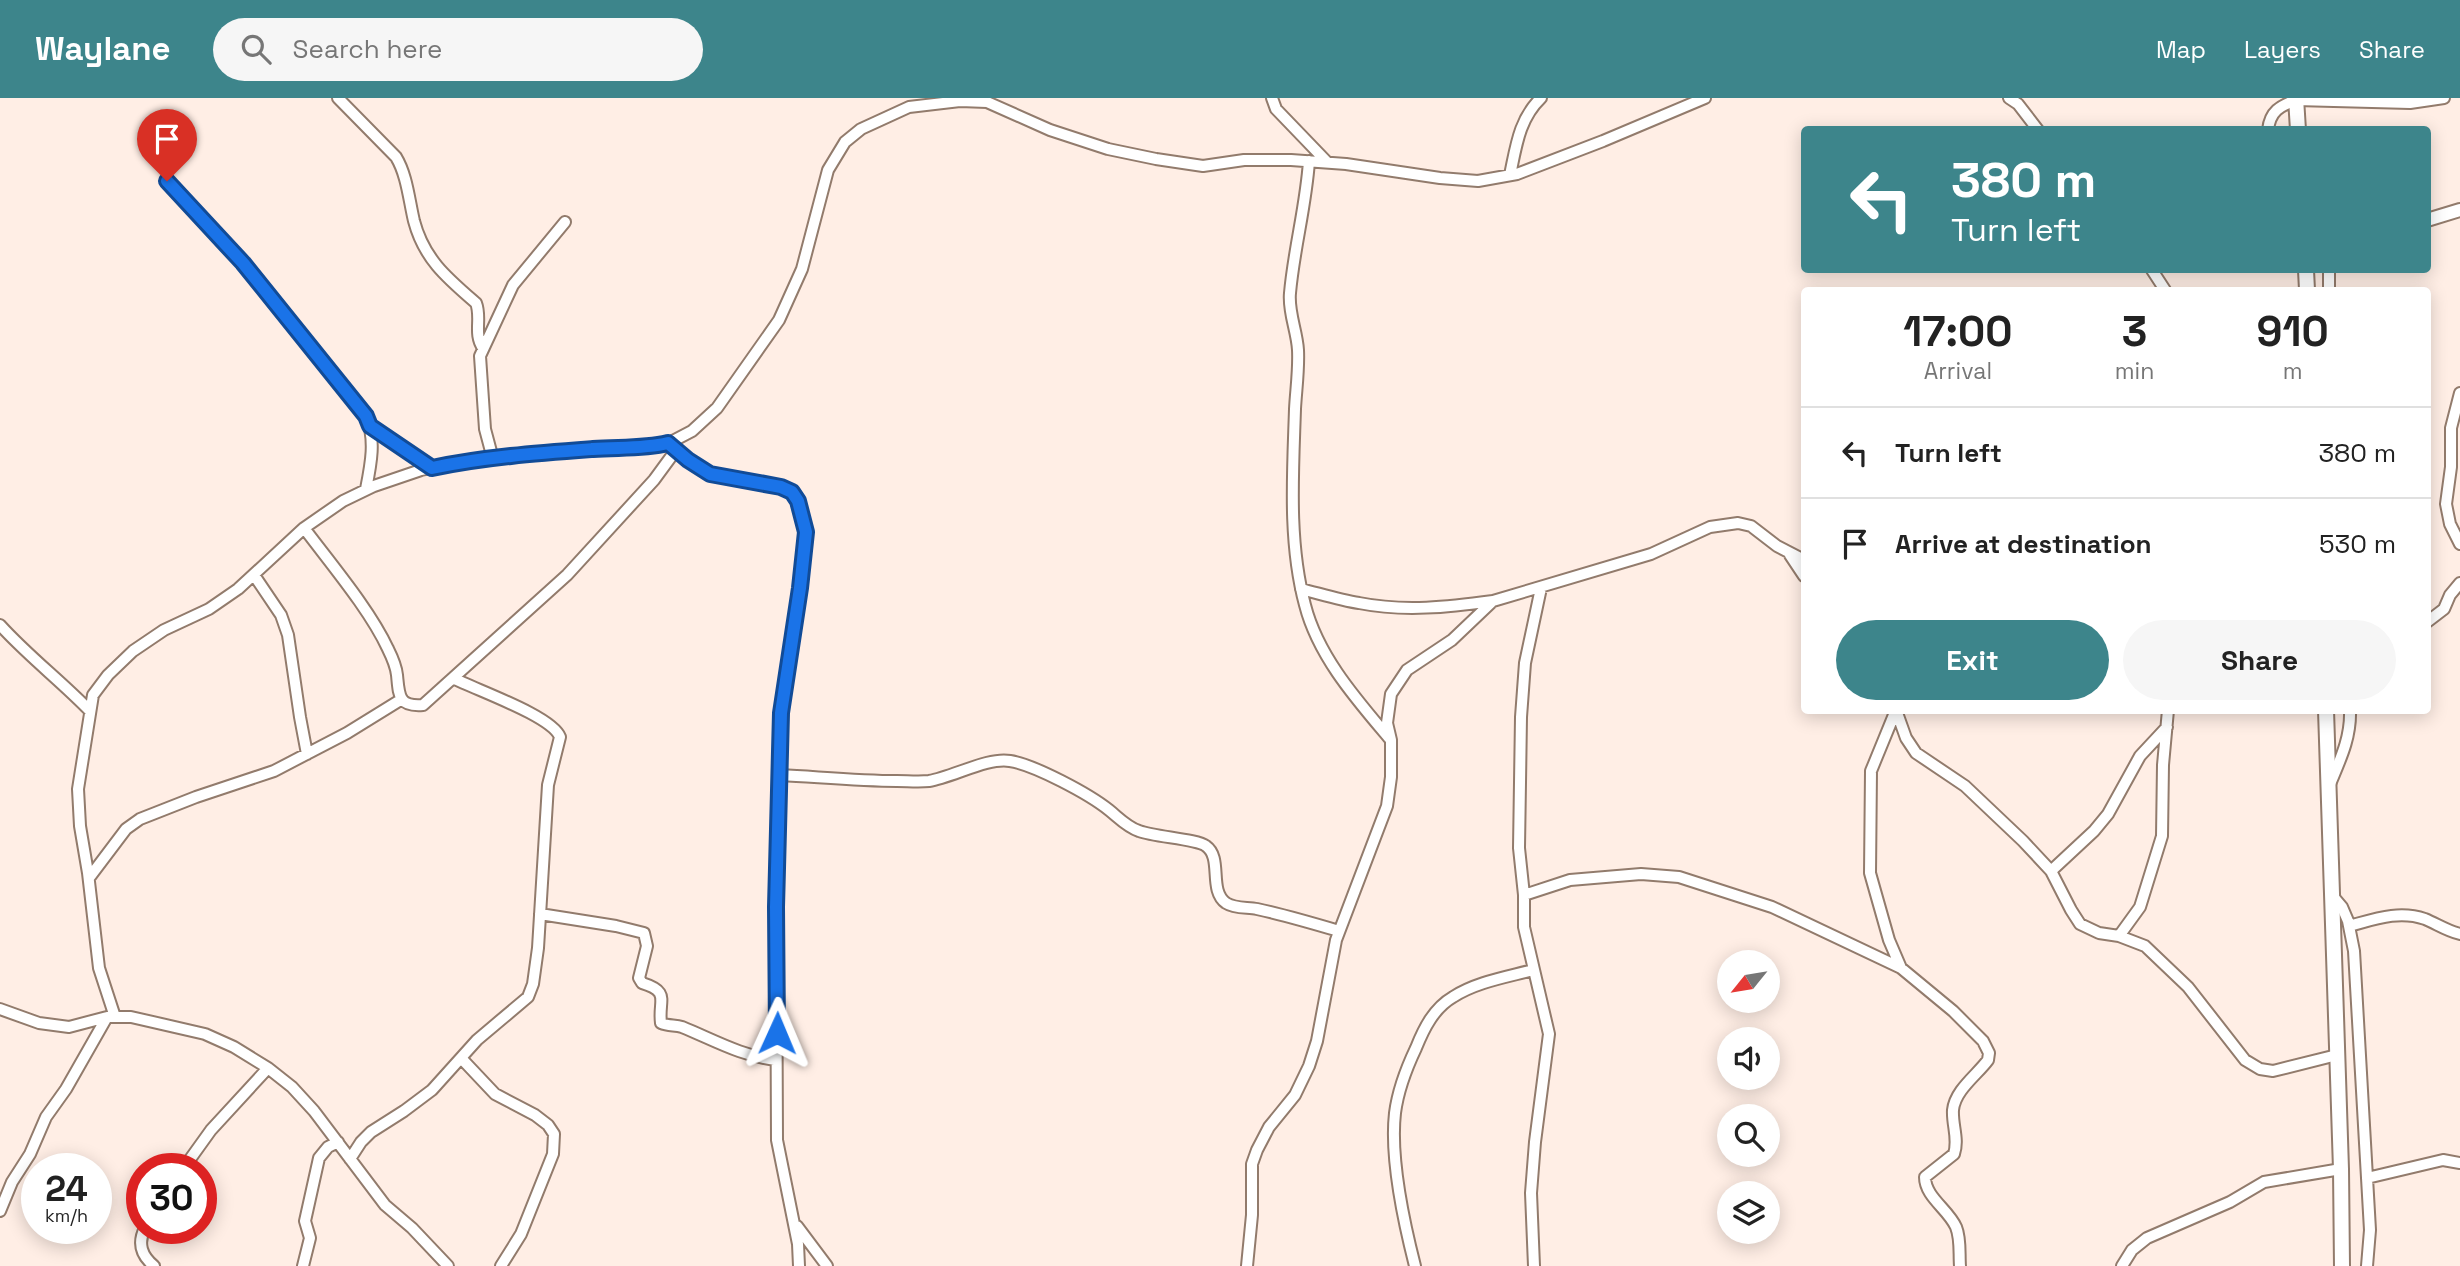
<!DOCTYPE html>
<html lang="en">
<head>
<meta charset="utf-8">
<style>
	body { margin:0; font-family:"Space Grotesk",sans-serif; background:#f6f6f6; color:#222; height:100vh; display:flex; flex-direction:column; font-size:26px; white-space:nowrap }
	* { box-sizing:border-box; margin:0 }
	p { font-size:23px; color:#767676 }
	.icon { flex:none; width:38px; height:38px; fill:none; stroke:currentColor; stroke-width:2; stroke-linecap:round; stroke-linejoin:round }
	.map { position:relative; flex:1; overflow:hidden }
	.drawer { position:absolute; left:1801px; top:189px; width:630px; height:427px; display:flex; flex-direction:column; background:#fff; border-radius:7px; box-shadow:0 4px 18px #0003 }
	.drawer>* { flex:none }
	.top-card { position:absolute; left:1801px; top:28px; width:630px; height:147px; border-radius:7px; box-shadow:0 4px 18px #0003; background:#3d858b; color:#fff; overflow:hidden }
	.needle { width:46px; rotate:240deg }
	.fabs { position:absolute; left:1717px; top:852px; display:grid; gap:14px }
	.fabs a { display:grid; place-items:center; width:63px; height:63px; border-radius:50%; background:#fff; box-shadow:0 4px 18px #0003; font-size:35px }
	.speed { position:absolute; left:21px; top:1055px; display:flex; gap:14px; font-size:35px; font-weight:700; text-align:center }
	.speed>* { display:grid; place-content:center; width:91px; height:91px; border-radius:50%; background:#fff; box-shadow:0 4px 18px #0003; line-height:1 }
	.speed small { font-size:18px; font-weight:400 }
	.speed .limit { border:10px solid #d22; background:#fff; color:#111 }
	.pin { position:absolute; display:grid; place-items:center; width:60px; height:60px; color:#fff; margin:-72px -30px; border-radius:50% 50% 50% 0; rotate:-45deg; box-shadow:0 0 7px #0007 }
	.pin .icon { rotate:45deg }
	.me { position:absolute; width:77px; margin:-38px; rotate:1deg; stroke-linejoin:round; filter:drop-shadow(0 0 5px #0008) }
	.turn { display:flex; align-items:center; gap:24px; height:147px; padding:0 35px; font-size:32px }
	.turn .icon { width:91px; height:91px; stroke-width:2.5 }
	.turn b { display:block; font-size:49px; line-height:60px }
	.eta { display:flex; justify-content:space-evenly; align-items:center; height:119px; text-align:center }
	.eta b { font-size:42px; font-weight:600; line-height:49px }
	.button { display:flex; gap:14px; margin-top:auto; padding:14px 35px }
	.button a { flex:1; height:80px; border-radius:42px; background:#3d858b; color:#fff; font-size:28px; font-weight:600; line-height:80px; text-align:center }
	.button a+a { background:#f6f6f6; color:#222 }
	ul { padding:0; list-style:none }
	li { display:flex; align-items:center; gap:21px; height:91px; padding:0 35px; border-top:2px solid #e0e0e0 }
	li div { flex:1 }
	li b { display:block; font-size:26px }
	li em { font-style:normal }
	header { display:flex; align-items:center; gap:42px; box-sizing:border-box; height:98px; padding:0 35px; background:#3d858b; color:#fff }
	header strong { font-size:33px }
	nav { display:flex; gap:38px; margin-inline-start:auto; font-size:24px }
	.search { width:490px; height:63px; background:#f6f6f6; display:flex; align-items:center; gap:18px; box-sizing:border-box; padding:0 24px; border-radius:38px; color:#767676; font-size:26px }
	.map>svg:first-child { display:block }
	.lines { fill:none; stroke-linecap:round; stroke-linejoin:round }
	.minor-casing { stroke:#927b6c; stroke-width:14 }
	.tertiary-casing { stroke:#927b6c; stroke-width:16 }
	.secondary-casing { stroke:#927b6c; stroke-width:18 }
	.minor { stroke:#fff; stroke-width:10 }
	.tertiary { stroke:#fff; stroke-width:12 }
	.secondary { stroke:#fff; stroke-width:14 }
	.route-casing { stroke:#114b97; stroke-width:18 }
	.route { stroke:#1a73e8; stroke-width:12 }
</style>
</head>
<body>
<header>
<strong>Waylane</strong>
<div class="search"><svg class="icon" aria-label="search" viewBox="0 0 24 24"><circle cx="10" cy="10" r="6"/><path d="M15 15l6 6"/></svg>Search here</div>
<nav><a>Map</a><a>Layers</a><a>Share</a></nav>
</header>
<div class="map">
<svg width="2460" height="1168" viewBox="0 0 2460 1168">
	<rect width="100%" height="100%" fill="#ffeee5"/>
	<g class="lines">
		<defs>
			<path id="minor" d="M338,0l58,59c11,18 13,43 18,64 10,38 33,57 62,82 6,15 -3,31 7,45
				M1272,0l4,11 51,53
				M2009,0l9,6 20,26
				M2268,32c2,-19 12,-24 28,-30l114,3 34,-5
				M1309,63c-3,45 -15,87 -19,132 -2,19 7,38 8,57 1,20 -2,40 -3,59 -2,64 -7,133 10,196 13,51 51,94 84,133
				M1510,77c6,-28 9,-56 31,-77
				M167,83l76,82 123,153c10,23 5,48 0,73
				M2152,172l13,20
				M2329,192v-20
				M2460,295l-9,35v39l-5,37 4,20 10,20
				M370,328l62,42
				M668,345l20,17 22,14 71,13 11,5 6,9 8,31 -6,56 -19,125 -5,194 1,233 21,104 1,22
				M493,361l-8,-30 -5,-73 33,-71 52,-63
				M304,430c27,36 66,82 84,121 4,8 8,17 9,26 2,20 1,32 26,30l144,-130 87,-95 22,-30
				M1790,457l14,21
				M254,477l27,40 7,20 12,82 7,37
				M1301,491c20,5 39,11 58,14 45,9 90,4 134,-2
				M2427,524l17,-13 6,-14 10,-12
				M0,527c28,31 61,56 90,86
				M1896,612l-25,61 -1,102 19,67 12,28 52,43 30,30 6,12 -1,7c-11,15 -33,30 -35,50 -1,15 6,29 1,44l-29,23c0,20 23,32 31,50 5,12 3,27 4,39
				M1896,612l10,28 10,15 49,33 58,55 28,30 20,39 9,14 19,9 20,3 26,10 43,41 57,73 15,9 13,2 64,-16
				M781,677c38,2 77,6 116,6 10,0 22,1 32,0 24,-4 59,-24 81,-20 25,4 79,33 99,49 10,8 18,17 30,21 16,6 58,8 67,15 17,12 2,44 20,57 9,6 22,4 31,6 28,6 55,14 82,22
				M2330,686c10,-24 21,-46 20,-74
				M2051,773l43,-40 14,-17 32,-58 27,-29
				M89,780l37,-49 14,-10 56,-22 78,-26 73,-38 55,-34
				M2331,796l11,13 6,14 6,30 16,279 -3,36
				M1524,797l46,-15 71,-6 38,3 93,30 129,61
				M540,816l76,12 28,7 3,13 -8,32 3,5c29,9 16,17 19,40 7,3 14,2 21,4 32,13 59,29 94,33
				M2349,828c26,-7 50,-16 76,-7 12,5 22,12 35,15
				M2119,838l21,-29 22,-71 1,-71 5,-55
				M0,911l39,14 30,4 38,-10h24l74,17 29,13 34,21 24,19 22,24 71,94 27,23 36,38
				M115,919l-16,-49 -11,-95 -8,-47 -2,-37 15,-94 15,-20 25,-24 31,-21 45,-21 29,-20 66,-61 39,-27 31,-15 47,-16 40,-8 136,-14h48l26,-6 21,-11 25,-23 62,-88 23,-51 26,-99 17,-28 16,-13 48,-22 51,-6 27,1 63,28 58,19 48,10 47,7 41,-6h47l55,4 94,14 38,3 39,-7 86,-33 102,-43
				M461,960l34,36 40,21 13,10 6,9 -1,20 -32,80 -20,32
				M350,1061l11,-17 10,-10 33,-21 28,-21 45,-50 51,-43 5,-13 5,-36 10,-163 12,-48c-8,-21 -84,-47 -107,-59
				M183,1071l28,-39 57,-62
				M2367,1080l76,-18 17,3
				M0,1113l12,-29 18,-28 16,-37 20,-28 41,-72
				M797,1128l30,40
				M145,1130c-8,16 -3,28 9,38
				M303,1168l7,-28 -5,-17 14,-63 9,-11 10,-5
				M1247,1168l5,-51v-51l5,-14 12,-23 26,-32 14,-29 8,-25 19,-101 51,-134 4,-29v-37l-4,-17 4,-29 16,-24 45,-30 41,-39 158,-47 59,-27 28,-4 13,3 26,20 27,14
				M1415,1168c-11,-43 -25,-109 -20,-153 3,-23 11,-44 21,-65 8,-20 18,-40 37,-51 23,-15 54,-20 80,-27
				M1534,1168l-3,-73 4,-51 14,-108 -25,-107v-32l-5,-47 2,-131 4,-54 16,-75
				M2122,1168l10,-16 15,-12 83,-36 34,-20 77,-13"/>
			<path id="tertiary" d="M2427,122l33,-10"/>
			<path id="secondary" d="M2296,0l2,32
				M2306,172l1,20
				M2326,612l15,459 1,97"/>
		</defs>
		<!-- minor casing -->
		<use href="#minor" class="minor-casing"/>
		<!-- tertiary casing -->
		<use href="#tertiary" class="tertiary-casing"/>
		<!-- secondary casing -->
		<use href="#secondary" class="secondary-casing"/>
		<!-- minor -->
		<use href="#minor" class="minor"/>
		<!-- tertiary -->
		<use href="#tertiary" class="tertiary"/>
		<!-- secondary -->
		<use href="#secondary" class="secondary"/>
	</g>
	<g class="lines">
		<defs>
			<path id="route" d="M167,83l76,82 123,153 4,10 62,42c52,-11 107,-15 161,-19 26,-2 50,0 75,-6l20,17 22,14 71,13 11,5 6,9 8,31 -6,56 -19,125 -5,194 1,126"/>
		</defs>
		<!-- route casing -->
		<use href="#route" class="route-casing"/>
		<!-- route -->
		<use href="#route" class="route"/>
	</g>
</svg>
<div class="fabs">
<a><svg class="needle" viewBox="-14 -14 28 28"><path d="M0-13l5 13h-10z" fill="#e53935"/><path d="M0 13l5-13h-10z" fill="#767676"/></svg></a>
<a><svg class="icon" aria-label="sound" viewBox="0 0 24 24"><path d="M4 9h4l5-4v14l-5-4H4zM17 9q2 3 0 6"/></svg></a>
<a><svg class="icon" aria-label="search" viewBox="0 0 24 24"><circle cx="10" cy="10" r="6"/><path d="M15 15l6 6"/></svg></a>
<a><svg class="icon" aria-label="layers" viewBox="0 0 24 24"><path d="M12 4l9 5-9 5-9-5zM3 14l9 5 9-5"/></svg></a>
</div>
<div class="speed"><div>24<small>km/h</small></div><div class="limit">30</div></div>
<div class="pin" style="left:167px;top:83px;background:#d93025"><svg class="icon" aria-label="arrive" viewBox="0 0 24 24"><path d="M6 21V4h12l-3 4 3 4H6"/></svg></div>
<svg class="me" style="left:777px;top:935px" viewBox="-20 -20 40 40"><path d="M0-17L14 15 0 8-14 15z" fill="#1a73e8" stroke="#fff" stroke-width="4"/></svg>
<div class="top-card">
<div class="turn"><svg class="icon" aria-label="left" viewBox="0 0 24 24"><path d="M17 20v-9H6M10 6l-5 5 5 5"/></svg><div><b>380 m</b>Turn left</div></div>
</div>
<section class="drawer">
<div class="eta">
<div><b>17:00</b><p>Arrival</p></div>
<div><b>3</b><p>min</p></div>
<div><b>910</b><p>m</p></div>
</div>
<ul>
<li><svg class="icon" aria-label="left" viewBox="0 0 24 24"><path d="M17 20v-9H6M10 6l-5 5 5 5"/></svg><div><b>Turn left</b></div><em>380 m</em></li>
<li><svg class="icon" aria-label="arrive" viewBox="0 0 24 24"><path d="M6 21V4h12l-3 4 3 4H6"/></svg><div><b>Arrive at destination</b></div><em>530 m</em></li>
</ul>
<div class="button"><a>Exit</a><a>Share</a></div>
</section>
</div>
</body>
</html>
